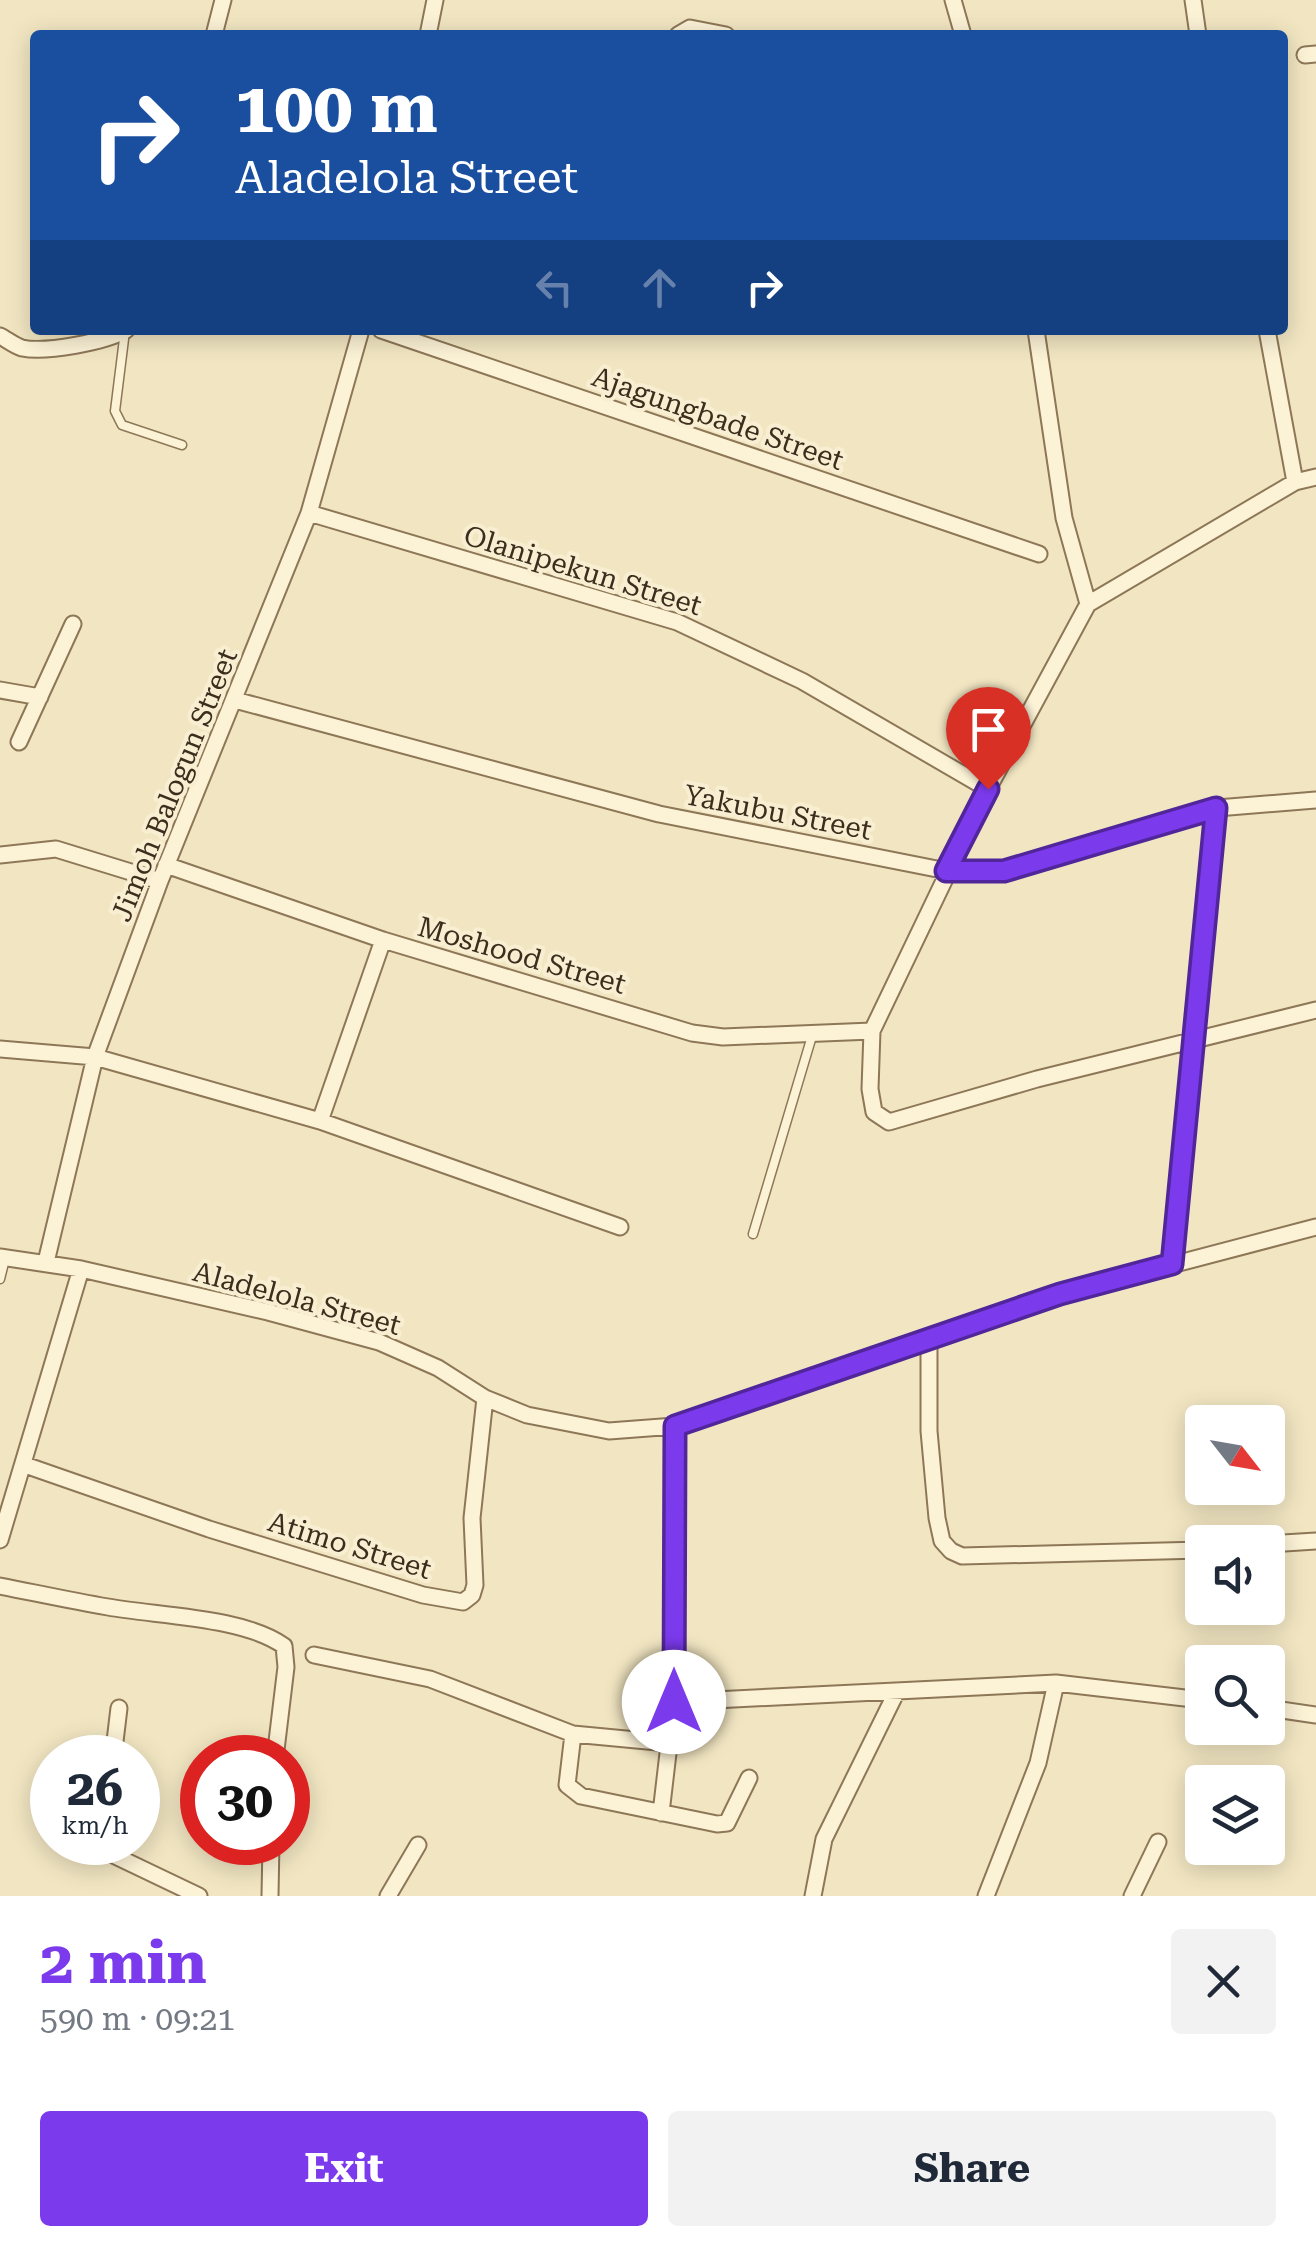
<!DOCTYPE html>
<html lang="en">
<head>
<meta charset="utf-8">
<style>
	body { margin:0; font-family:"Roboto Serif",serif; background:#f2f2f3; color:#1f2937; height:100vh; display:flex; flex-direction:column; font-size:38px; white-space:nowrap }
	* { box-sizing:border-box; margin:0 }
	p { font-size:32px; color:#747a83 }
	.icon { flex:none; width:55px; height:55px; fill:none; stroke:currentColor; stroke-width:2; stroke-linecap:round; stroke-linejoin:round }
	.map { position:relative; height:1896px; overflow:hidden }
	.sheet { display:flex; flex-direction:column; background:#fff; flex:1 }
	.sheet>* { flex:none }
	.guide { position:absolute; left:30px; top:30px; width:1258px; height:305px; border-radius:10px; box-shadow:0 5px 25px #0003; background:#1a4fa0; color:#fff; overflow:hidden }
	.needle { width:65px; rotate:121deg }
	.fabs { position:absolute; left:1185px; top:1405px; display:grid; gap:20px }
	.fabs a { display:grid; place-items:center; width:100px; height:100px; border-radius:10px; background:#fff; box-shadow:0 5px 25px #0003; font-size:50px }
	.speed { position:absolute; left:30px; top:1735px; display:flex; gap:20px; font-size:50px; font-weight:700; text-align:center }
	.speed>* { display:grid; place-content:center; width:130px; height:130px; border-radius:50%; background:#fff; box-shadow:0 5px 25px #0003; line-height:1 }
	.speed small { font-size:25px; font-weight:400 }
	.speed .limit { border:15px solid #d22; background:#fff; color:#111 }
	.pin { position:absolute; display:grid; place-items:center; width:85px; height:85px; color:#fff; margin:-102px -42px; border-radius:50% 50% 50% 0; rotate:-45deg; box-shadow:0 0 10px #0007 }
	.pin .icon { rotate:45deg }
	.me { position:absolute; width:110px; margin:-55px; rotate:0deg; stroke-linejoin:round; filter:drop-shadow(0 0 8px #0008) }
	.turn { display:flex; align-items:center; gap:35px; height:210px; padding:0 40px; font-size:45px }
	.turn .icon { width:130px; height:130px; stroke-width:2.5 }
	.turn b { display:block; font-size:70px; line-height:85px }
	.lanes { display:flex; align-items:center; height:95px; padding:0 40px; background:#0003; justify-content:center; gap:50px; direction:ltr }
	.lanes .off { opacity:.35 }
	.round { display:grid; place-items:center; flex:none; width:105px; height:105px; border-radius:10px; background:#f2f2f3 }
	.headline { display:flex; align-items:center; justify-content:space-between; height:170px; padding:0 40px }
	h1 { font-size:60px; font-weight:700; line-height:75px; color:#7c3aed }
	.action { display:flex; gap:20px; margin-top:auto; padding:20px 40px }
	.action a { flex:1; height:115px; border-radius:10px; background:#7c3aed; color:#fff; font-size:40px; font-weight:700; line-height:115px; text-align:center }
	.action a+a { background:#f2f2f3; color:#1f2937 }
	.map>svg:first-child { display:block }
	.lines { fill:none; stroke-linecap:round; stroke-linejoin:round }
	.lane-casing { stroke:#8d7757; stroke-width:11 }
	.street-casing { stroke:#8d7757; stroke-width:19 }
	.lane { stroke:#fcf2d6; stroke-width:8 }
	.street { stroke:#fcf2d6; stroke-width:15 }
	.route-casing { stroke:#51269a; stroke-width:25 }
	.route { stroke:#7c3aed; stroke-width:18 }
	.labels { text-anchor:middle; stroke-width:8; stroke-linejoin:round; paint-order:stroke }
	.street-label { font-size:28px; fill:#3c2d1d; stroke:#f8efd2 }
</style>
</head>
<body>
<div class="map">
<svg width="1316" height="1896" viewBox="0 0 1316 1896">
	<rect width="100%" height="100%" fill="#f2e6c2"/>
	<g class="lines">
		<defs>
			<path id="lane" d="M125,331l-10,80 7,14 60,20
				M753,1234l59,-198
				M0,1279l5,-20"/>
			<path id="street" d="M953,0l10,35
				M1193,0l5,35
				M214,35l9,-35
				M428,35l7,-35
				M678,35l12,-7 36,7
				M1305,55l11,-1
				M381,330l658,224
				M1036,330l28,188 24,86
				M1267,330l28,152
				M0,336c6,3 15,10 22,12 24,5 83,-6 104,-18
				M1316,477l-21,5 -207,122 -100,185 -116,242 -2,58 4,23 15,10 148,-43 279,-69
				M309,513l368,109 125,59 186,108
				M0,690l40,7
				M235,700l424,114 288,57h56l214,-63 99,-8
				M19,742l54,-118
				M0,855l56,-6 104,32
				M166,865l217,75 309,93 31,4 149,-6
				M0,1049l95,8 225,64 300,106
				M320,1121l63,-181
				M0,1257l81,12 187,43 111,30 59,26 47,30 42,17 82,16 66,-5 386,-132 255,-67
				M46,1262l49,-205 65,-176 149,-368 52,-183
				M1172,1264l19,-223 26,-233
				M929,1340v91l8,87 5,23 9,10 11,5 240,-6
				M25,1465l184,64 214,66 40,7 9,-7 3,-10 -3,-67 13,-120
				M0,1540l81,-271
				M1268,1544l48,-3
				M0,1586c36,7 72,15 108,21 50,9 136,10 176,39l2,21 -11,91
				M314,1655l116,24 143,55 95,9
				M674,1702l382,-19 146,17
				M1268,1708l48,7
				M573,1734l-6,51 14,11 136,28 10,-1 22,-45
				M113,1758l6,-50
				M661,1813l13,-111 1,-276
				M86,1842l113,54
				M270,1896l1,-54
				M388,1896l30,-51
				M813,1896l11,-57 72,-146
				M986,1896l52,-133 18,-80
				M1132,1896l26,-54"/>
		</defs>
		<!-- lane casing -->
		<use href="#lane" class="lane-casing"/>
		<!-- street casing -->
		<use href="#street" class="street-casing"/>
		<!-- lane -->
		<use href="#lane" class="lane"/>
		<!-- street -->
		<use href="#street" class="street"/>
	</g>
	<g class="lines">
		<defs>
			<path id="route" d="M674,1702l1,-276 385,-132 112,-30 44,-456 -212,63h-58l42,-82"/>
		</defs>
		<!-- route casing -->
		<use href="#route" class="route-casing"/>
		<!-- route -->
		<use href="#route" class="route"/>
	</g>
	<g class="labels">
		<!-- street labels -->
		<g class="street-label">
			<text transform="translate(718 418) rotate(19)" y="10">Ajagungbade Street</text>
			<text transform="translate(583 570) rotate(17)" y="10">Olanipekun Street</text>
			<text transform="translate(174 785) rotate(-68)" y="10">Jimoh Balogun Street</text>
			<text transform="translate(778 812) rotate(11)" y="10">Yakubu Street</text>
			<text transform="translate(522 955) rotate(16)" y="10">Moshood Street</text>
			<text transform="translate(297 1298) rotate(15)" y="10">Aladelola Street</text>
			<text transform="translate(350 1545) rotate(17)" y="10">Atimo Street</text>
		</g>
	</g>
</svg>
<div class="fabs">
<a><svg class="needle" viewBox="-14 -14 28 28"><path d="M0-13l5 13h-10z" fill="#e53935"/><path d="M0 13l5-13h-10z" fill="#747a83"/></svg></a>
<a><svg class="icon" aria-label="sound" viewBox="0 0 24 24"><path d="M4 9h4l5-4v14l-5-4H4zM17 9q2 3 0 6"/></svg></a>
<a><svg class="icon" aria-label="search" viewBox="0 0 24 24"><circle cx="10" cy="10" r="6"/><path d="M15 15l6 6"/></svg></a>
<a><svg class="icon" aria-label="layers" viewBox="0 0 24 24"><path d="M12 4l9 5-9 5-9-5zM3 14l9 5 9-5"/></svg></a>
</div>
<div class="speed"><div>26<small>km/h</small></div><div class="limit">30</div></div>
<div class="pin" style="left:988px;top:789px;background:#d93025"><svg class="icon" aria-label="arrive" viewBox="0 0 24 24"><path d="M6 21V4h12l-3 4 3 4H6"/></svg></div>
<svg class="me" style="left:674px;top:1702px" viewBox="-20 -20 40 40"><circle r="19" fill="#fff"/><path d="M0-13L10 11 0 6-10 11z" fill="#7c3aed"/></svg>
<div class="guide">
<div class="turn"><svg class="icon" aria-label="right" viewBox="0 0 24 24"><path d="M7 20v-9h11M14 6l5 5-5 5"/></svg><div><b>100 m</b>Aladelola Street</div></div>
<div class="lanes"><svg class="icon off" aria-label="left" viewBox="0 0 24 24"><path d="M17 20v-9H6M10 6l-5 5 5 5"/></svg><svg class="icon off" aria-label="ahead" viewBox="0 0 24 24"><path d="M12 20V5M6 11l6-6 6 6"/></svg><svg class="icon" aria-label="right" viewBox="0 0 24 24"><path d="M7 20v-9h11M14 6l5 5-5 5"/></svg></div>
</div>
</div>
<section class="sheet">
<div class="headline"><div><h1>2 min</h1><p>590 m · 09:21</p></div><a class="round"><svg class="icon" aria-label="close" viewBox="0 0 24 24"><path d="M6 6l12 12M18 6L6 18"/></svg></a></div>
<div class="action"><a>Exit</a><a>Share</a></div>
</section>
</body>
</html>
